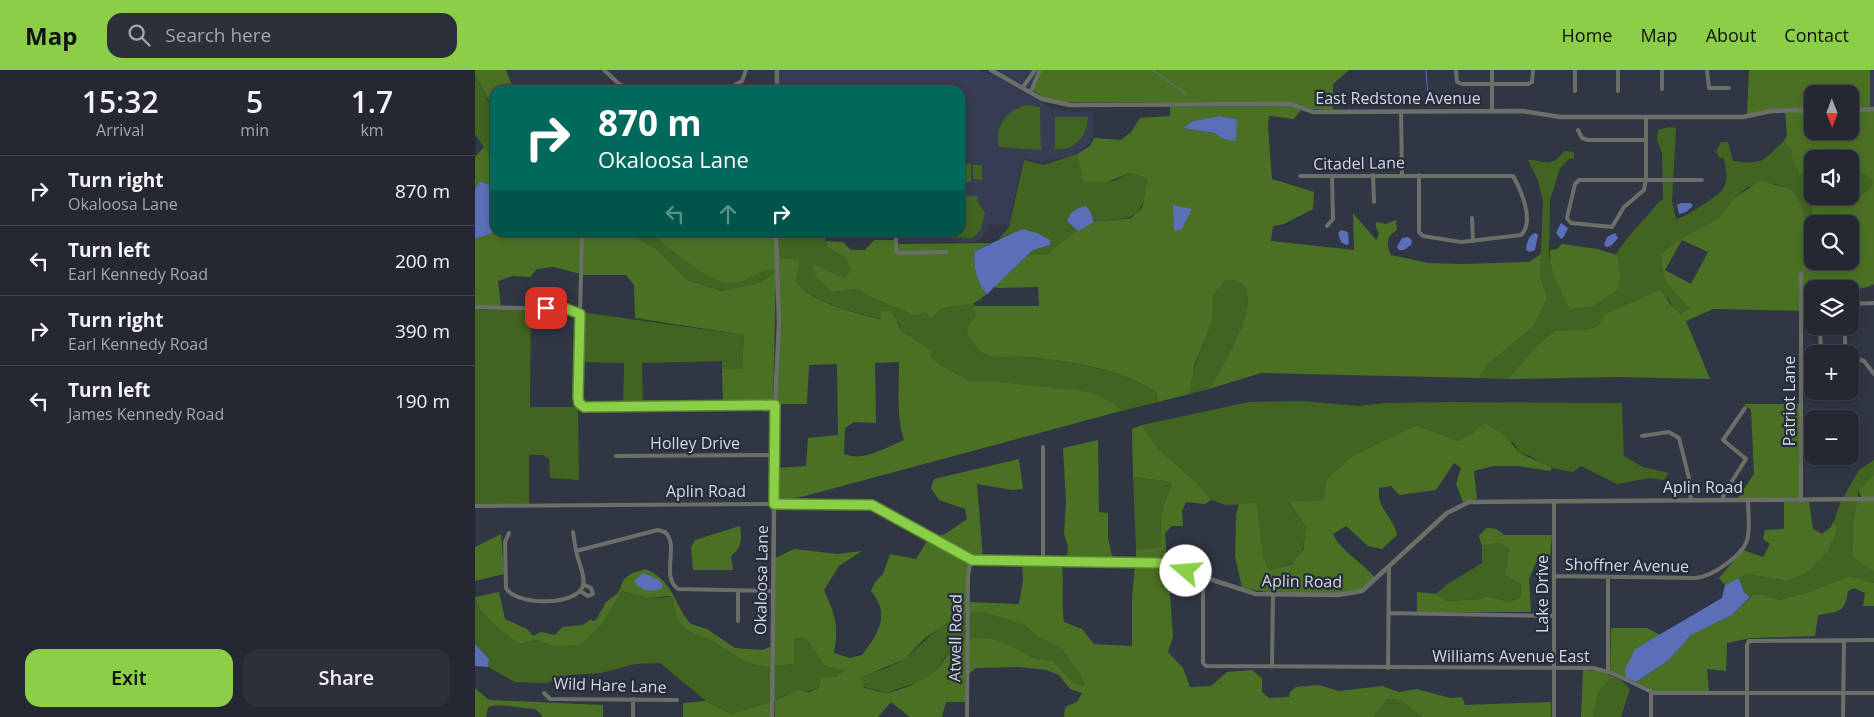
<!DOCTYPE html>
<html lang="en">
<head>
<meta charset="utf-8">
<style>
	body { margin:0; font-family:"Open Sans",sans-serif; background:#2d303b; color:#f1f3f6; height:100vh; display:flex; flex-direction:column; font-size:19px; white-space:nowrap }
	* { box-sizing:border-box; margin:0 }
	p { font-size:16px; color:#a3a6ac }
	.icon { flex:none; width:28px; height:28px; fill:none; stroke:currentColor; stroke-width:2; stroke-linecap:round; stroke-linejoin:round }
	.map { position:relative; flex:1; overflow:hidden }
	.panel { display:flex; flex-direction:column; background:#252833; width:475px }
	.panel>* { flex:none }
	.banner { position:absolute; left:15px; top:15px; width:475px; height:152px; border-radius:15px; box-shadow:0 2px 8px #0003,0 0 0 1px #42444e; background:#00695c; color:#fff; overflow:hidden }
	.needle { width:32px; rotate:179deg }
	.fabs { position:absolute; left:1329px; top:15px; display:grid; gap:10px }
	.fabs a { display:grid; place-items:center; width:55px; height:55px; border-radius:10px; background:#252833; box-shadow:0 2px 8px #0003,0 0 0 1px #42444e; font-size:25px }
	.pin { position:absolute; display:grid; place-items:center; width:42px; height:42px; color:#fff; margin:-21px; border-radius:10px; box-shadow:0 2px 8px #0006 }
	.me { position:absolute; width:55px; margin:-28px; rotate:288deg; stroke-linejoin:round; filter:drop-shadow(0 0 4px #0008) }
	.turn { display:flex; align-items:center; gap:18px; height:105px; padding:0 25px; font-size:22px }
	.turn .icon { width:65px; height:65px; stroke-width:2.5 }
	.turn b { display:block; font-size:35px; line-height:42px }
	.lanes { display:flex; align-items:center; height:48px; padding:0 25px; background:#0003; justify-content:center; gap:25px; direction:ltr }
	.lanes .off { opacity:.35 }
	.eta { display:flex; justify-content:space-evenly; align-items:center; height:85px; text-align:center }
	.eta b { font-size:30px; font-weight:600; line-height:35px }
	.action { display:flex; gap:10px; margin-top:auto; padding:10px 25px }
	.action a { flex:1; height:58px; border-radius:15px; background:#8bce47; color:#111; font-size:20px; font-weight:600; line-height:58px; text-align:center }
	.action a+a { background:#2d303b; color:#f1f3f6 }
	ul { padding:0; list-style:none }
	li { display:flex; align-items:center; gap:15px; height:70px; padding:0 25px; border-top:1px solid #42444e }
	li div { flex:1 }
	li b { display:block; font-size:19px }
	li em { font-style:normal }
	header { display:flex; align-items:center; gap:30px; box-sizing:border-box; height:70px; padding:0 25px; background:#8bce47; color:#111 }
	header strong { font-size:24px }
	nav { display:flex; gap:28px; margin-inline-start:auto; font-size:18px }
	.search { width:350px; height:45px; background:#2d303b; display:flex; align-items:center; gap:12px; box-sizing:border-box; padding:0 18px; border-radius:15px; color:#a3a6ac; font-size:19px }
	main { display:flex; flex:1; min-height:0 }
	.map>svg:first-child { display:block }
	.built { fill:#363c51 }
	.green { fill:#416420 }
	.forest { fill:#4a7024; fill-rule:evenodd }
	.water { fill:#5a6fb7 }
	.lines { fill:none; stroke-linecap:round; stroke-linejoin:round }
	.stream { stroke:#5a6fb7; stroke-width:1 }
	.minor { stroke:#6b6f68; stroke-width:4 }
	.tertiary { stroke:#6b6f68; stroke-width:4.5 }
	.route-casing { stroke:#5a862e; stroke-width:12 }
	.route { stroke:#8bce47; stroke-width:9 }
	.labels { text-anchor:middle; stroke-width:4.5; stroke-linejoin:round; paint-order:stroke }
	.street-label { font-size:16px; fill:#d4d8e1; stroke:#272c3a }
</style>
</head>
<body>
<header>
<strong>Map</strong>
<div class="search"><svg class="icon" aria-label="search" viewBox="0 0 24 24"><circle cx="10" cy="10" r="6"/><path d="M15 15l6 6"/></svg>Search here</div>
<nav><a>Home</a><a>Map</a><a>About</a><a>Contact</a></nav>
</header>
<main>
<section class="panel">
<div class="eta">
<div><b>15:32</b><p>Arrival</p></div>
<div><b>5</b><p>min</p></div>
<div><b>1.7</b><p>km</p></div>
</div>
<ul>
<li><svg class="icon" aria-label="right" viewBox="0 0 24 24"><path d="M7 20v-9h11M14 6l5 5-5 5"/></svg><div><b>Turn right</b><p>Okaloosa Lane</p></div><em>870 m</em></li>
<li><svg class="icon" aria-label="left" viewBox="0 0 24 24"><path d="M17 20v-9H6M10 6l-5 5 5 5"/></svg><div><b>Turn left</b><p>Earl Kennedy Road</p></div><em>200 m</em></li>
<li><svg class="icon" aria-label="right" viewBox="0 0 24 24"><path d="M7 20v-9h11M14 6l5 5-5 5"/></svg><div><b>Turn right</b><p>Earl Kennedy Road</p></div><em>390 m</em></li>
<li><svg class="icon" aria-label="left" viewBox="0 0 24 24"><path d="M17 20v-9H6M10 6l-5 5 5 5"/></svg><div><b>Turn left</b><p>James Kennedy Road</p></div><em>190 m</em></li>
</ul>
<div class="action"><a>Exit</a><a>Share</a></div>
</section>
<div class="map">
<svg width="1399" height="647" viewBox="0 0 1399 647">
	<rect width="100%" height="100%" fill="#313644"/>
	<!-- built -->
	<path class="built" d="M305,0h199l22,9 50,29 19,4 23,-1 1,23 -5,10 -17,12 -31,6 -18,-4 -15,69 -19,-3 -7,14 -8,4h-75l-1,-9 62,-1v-142h-180z
		M521,0h44l-10,18z
		M1395,0h4v37h-4z"/>
	<!-- green -->
	<path class="green" d="M0,4l19,39 -2,4 3,2v45l-20,-30z
		M553,35l12,2 1,43 -42,-3c-6,-21 9,-38 29,-42z
		M580,47h33c-1,19 -12,34 -33,32z
		M1193,57l8,1 -4,74 4,17c11,-3 16,-8 25,-13 24,-16 29,-17 23,-48h-4l-4,-6 5,-10h7l5,19c33,4 28,0 51,-20l8,9 -1,5 8,19h13l4,50h-3l-1,14 -24,-50 -13,-4 -27,3 -14,11 -15,20 -42,23 -16,13 1,17 27,37 -8,6 -6,-3 -7,-13 -65,19 -4,8 -10,4 -34,2 -18,14 -29,34 -29,-1 9,-14 45,-37 14,-28 -7,-23 3,-74 -5,-21 -10,-21c15,-1 23,10 36,-9l10,1v6l-5,1 -9,9 -10,32 -1,56 11,34 11,19 19,-2 30,-32 -4,-21c10,-15 19,-25 31,-38 7,-7 7,-11 16,-17l-1,-46 -5,-13 1,-10z
		M602,84l6,28 31,-1 16,-8 19,5c-10,47 -12,37 -55,44l-1,-3 -26,2 11,10 -32,24h-18l5,-5 -11,-21 -23,10 10,-12 15,-67 20,5z
		M485,94h11v18h-11z
		M498,95h9v15l-9,-1z
		M1375,102c11,1 18,1 23,11 -3,12 -13,12 -23,13z
		M485,126h18l-1,4 8,13 -4,17 -8,8 -64,-1 -2,-4 53,-1z
		M153,163h20l20,12 94,26 8,-2 6,3 -15,10 -37,9 -37,-11 -32,-32z
		M303,163h46l3,14 18,10 6,12 -6,9 -33,-13 20,27 27,-3 11,8 46,19 9,-4 7,7c10,-15 25,-15 42,-16l12,52c55,2 122,7 170,37l2,10 -37,9 -51,-22 -71,-7h-27l-30,-16 -11,-9 1,-6 -29,-19 -5,-10c-26,-4 -87,-18 -102,-41l4,-20 -21,-3z
		M751,210c53,-2 -6,90 -17,109l-20,5v-13l14,-37 10,-48z
		M56,237l-1,100h48l1,73 -29,-2 -1,-19 -6,-4h-14v49h-54v-194z
		M106,242l163,23 -2,34h-20v-8l-80,2 1,44h-20l1,-44 -44,-1z
		M828,331l55,5 28,-3 64,-1 172,1 2,53 19,11 26,6 -5,7 -14,-2 -33,6 -36,-18 -8,6 -26,-5 -17,-11 -10,-3 -6,-10 -41,-10 -15,8 -40,-15 -6,1 -58,28 -30,45 -35,3 17,25c-4,32 -6,35 -37,42l-6,-14 -6,-52 -31,1 -15,-5 -14,-17 -39,-34 -16,-24 107,-23z
		M1399,390v15l-16,15v8h-15l16,-28z
		M658,407l39,5 -11,32 -1,33 -24,2z
		M1366,431h16l-4,21 -1,33 22,17v11l-25,-7 -37,15 -33,9 -16,-6 -13,3 -6,-5 -5,-14 8,-4 39,7 14,-5 11,-7 16,-16 11,-25 -4,-7z
		M1020,472l9,2 5,5 -4,25 16,11 -1,13 -11,4 -21,-6 -7,3 -36,2 -9,-7 10,-9 36,-22v-17z
		M147,521l25,7 25,-1c1,7 3,20 8,26 8,11 24,13 34,19 21,12 31,25 57,25v35l-40,12 -25,-13 -46,-38 -25,1 -34,9 -32,2 -23,8 -31,-1 -27,-15 1,-8 -14,-15v-43l8,11 36,32 18,-4 16,6 50,-23z
		M507,542l43,13 13,12 22,10 20,27 4,13 -10,-3 -20,-23 -11,1 -15,-7 -59,-16v-26z
		M491,543v27l-18,13 -12,17 -12,10 -38,13 -22,-6 -3,-10c12,-5 25,-8 36,-14 24,-12 39,-43 69,-50z
		M319,568l13,1 17,27 21,4 -9,7h-14l-4,11c-15,7 -30,2 -44,13v-35l20,-2z
		M1136,608l9,1 10,10 -9,28h-28l5,-24z
		M912,629l13,1 22,17h-48z"/>
	<!-- forest -->
	<path class="forest" d="M0,0h31l8,20h-19v23l-20,-39z
		M565,0h309l-16,14v26l-22,-1 -20,-7h-233l-15,-5 -13,-9z
		M1274,0h121v37l-20,1v-14h-37l-1,14 -65,7z
		M815,36l11,4 -7,9 -25,-3 -1,11 4,52 42,13 -1,17 -29,15 -11,2 -2,15 83,9 -1,-37 23,27 3,-6 -3,-7v-5l10,2 10,-4 1,10c-11,6 -11,15 -6,25l37,8 35,1 66,-2 12,-8 -1,22 7,23 -14,28 -45,37 -9,14 -218,-5 -52,16c11,-19 70,-111 17,-109l-13,16 -1,25 -18,45 -5,28 -31,8 -2,-10c-38,-24 -86,-31 -130,-35 -12,-1 -27,1 -39,-2 -9,-3 -15,-15 -20,-22l3,-10 6,-6 -2,-11h65l-1,-19 -42,1 -1,-2 33,-31h18l33,-26 14,-7 38,-4 11,-10 6,-30 -18,-5 -23,9h-24l-6,-28 13,-8 4,-8 27,2 10,-8 9,-14 30,-2v-9zM744,46l18,3 -13,20 -10,-6 -30,-5 9,-7z
		M1375,41h24v173c-22,12 -43,-3 -66,-4v31l-95,-2 -27,12 24,58 -92,-2 -110,2 29,-34 18,-14 34,-2 10,-4 4,-9 5,-3 52,-23c8,8 11,19 21,24l8,-6c-18,-24 -27,-20 -28,-54l16,-13 42,-23 15,-20 26,-17 28,7 5,4 7,11 12,35 1,23h37v-37h-34c-3,-9 -7,-20 -1,-28 16,0 52,7 58,-13 -5,-10 -12,-10 -23,-11v-13h-37l-1,15h-13l-8,-19 1,-5 -8,-9 3,-6 -2,-23h27l1,19h37zM1207,170l26,12 -17,32 -26,-14z
		M9,77l11,17v23l-15,-6 -5,8v-32z
		M20,162l133,1 27,15 32,32 36,11 38,-9 15,-10 -3,132 -50,1 -1,-36h20l2,-34 -109,-17 -1,-33 -8,-10h-41l-32,-8 -16,2 -7,8 -17,-1 -15,5 3,26 -26,3v-71z
		M173,163h126l2,38c-16,-5 -28,12 -43,12 -29,-1 -60,-35 -85,-50z
		M399,170h23l2,4 91,-1 -15,8c-3,12 2,34 12,43 -4,2 -9,8 -14,9 -16,5 -31,-1 -41,16l-7,-7 -9,4 -46,-19 -11,-8 -27,3 -16,-15 -4,-13 33,14 6,-9 -6,-12 -18,-10 -1,-6 17,1 8,8h14z
		M1087,174l35,5 20,6 3,20 -2,15 -28,17 -20,2c-10,-19 -21,-37 -20,-59l7,-1z
		M304,188l21,2 -4,21c12,20 61,33 84,38l1,-8h9l13,21 29,19 -1,6 11,9 30,16h27l71,7 25,5 19,10 7,7 -316,85 -29,5v-33l30,-2 2,-28 30,-3 -1,-71 -28,1 -2,39h-31l4,-82zM424,292c0,26 -3,53 5,78 -19,8 -40,22 -60,14l1,-26 9,-6 22,1 -1,-60z
		M1269,334h55v94h-61l16,-24 -3,-64z
		M1009,353l19,11 17,19 32,15 -2,3 -32,-5h-25l-19,5 3,28 -14,3 -7,-18 5,-16 -7,-5 -18,27 -37,5 -8,-9 -12,2c-2,22 13,26 18,47l-15,14 -14,-3 -22,-20 -13,8c7,17 30,28 42,44l-13,11 -12,4h-77l-31,-5 -7,-32 1,-41 3,-11 18,-1 6,53 6,14 23,-6 11,-14 3,-22 -17,-26 35,-2 3,-21 27,-24 58,-28 6,-1 40,15 15,-8z
		M667,355l16,24 39,34 14,17 -6,4 -19,-2 -4,9 1,15h-11l-7,7 2,29 -31,-1v-12l24,-2 1,-33 11,-32 -39,-5 -1,-48z
		M623,370l1,72 9,1v25l5,22h-46l1,-14 -4,-12 2,-32 -3,-54z
		M544,389l4,30 -11,1 -35,-6 6,74 -16,-2 -32,-19 10,-3 22,-15 -2,-10 -26,-9 -8,-12 3,-9z
		M1399,405v23h-12l-4,-8z
		M1382,431h17v71l-22,-16 1,-34z
		M1309,432h25l4,27 9,5 8,-6 4,-7 4,7 -11,25 -16,16 -11,7 -14,5 -39,-7 -22,11 -6,-7 24,-28 20,7 7,-13 -7,-5 2,-9 19,-1z
		M265,456c2,14 2,21 -9,30l2,14h-40l-2,-23 4,-7z
		M1011,458l11,1 7,6h48l-2,22 -12,1 -9,21 2,33h-114v-20l19,2 10,7 35,-2 7,-3 21,6 11,-4 1,-13 -16,-11 4,-25c-8,-9 -16,-6 -27,-3l-3,-10z
		M26,464l3,40 -29,7v-34z
		M456,469l38,21 -3,53 -21,11 -20,14 -20,21 -43,18 2,11c7,1 16,5 23,5 13,-2 40,-14 49,-23 10,-10 16,-27 30,-30l-1,62h-19l-4,15h-32l-19,-15 -13,15h-103v-17l21,-9 14,1 8,-4 4,-11h14l9,-7 -21,-4 -17,-27 -13,-1v26l-20,2 1,-108 19,-9 43,5 25,-3 -23,15 -15,24c11,25 15,35 10,63l16,5 12,-3c16,-21 29,-40 9,-64l4,-9 8,-8 7,-20 26,5 11,-18z
		M547,493h40c2,21 -1,39 2,59l18,7 12,15 38,2v-47l3,-35 33,2 5,71 -5,15 15,16 7,19 21,-1 16,-14 25,-2 10,8v14l7,6 20,-1 1,-5 6,-5 22,-2 21,6 43,-5 17,6 18,-3 33,9 12,-1 3,8 86,-3v15h-129l-22,-17 -13,-1 -13,18h-310l1,-10 12,-5 5,-9 -12,-4 -11,-14 -13,-5 -28,-3 -42,1 -7,6v-35c41,-7 53,24 85,22l20,23 10,2 -4,-12 -20,-27 -22,-10 -13,-12 -43,-13 -13,1 1,-11 49,2 4,-24z
		M171,499c30,15 26,33 45,55l16,5 28,19 27,2 8,-3 1,20c-25,0 -37,-13 -57,-25 -10,-6 -26,-8 -34,-19 -5,-6 -7,-18 -8,-26l-3,-1 -22,2 -25,-7 -19,32 -24,22 -26,1 -16,-6 -18,4c-12,-10 -42,-31 -44,-47l24,-5 6,27 22,10 6,7 8,-4 14,3 7,-8 21,-2 8,-6 1,2 4,-1 10,-18 12,-9 6,-14 8,-6z
		M1374,506l25,7v23h-11l2,-13 -11,-5 -6,3c-3,22 -10,21 -30,24l-3,21 -64,2 -24,5 -1,28 -19,-2 2,22h-57l-16,-9 33,-22 22,-25 41,-20 21,-20 10,-1 16,6 33,-9z
		M1136,558h36l13,7 -25,14 -9,29 -16,-8z
		M1108,600l15,1 22,8 -9,-1 -13,15 -5,24h-12z
		M0,618l14,12 114,5v12h-61l-1,-3 -6,-5c-16,0 -34,-7 -47,-2l-2,10h-11z
		M231,631l25,13 40,-12v15h-88v-14z"/>
	<!-- water -->
	<path class="water" d="M744,46l18,3 -1,22 -12,-2 -10,-6 -31,-5 10,-7z
		M5,111l15,6v45l-20,7v-50z
		M1206,133h10l2,3 -7,6 -7,2 -2,-9z
		M698,135l19,4 -10,20 -8,2z
		M611,136l4,5 4,11 -16,9 -11,-10c3,-9 9,-13 19,-15z
		M1086,153l7,5 -4,9 -3,2 -5,-6z
		M547,159l15,4 13,7v5l-17,5 -46,44c-10,-9 -15,-31 -12,-43z
		M866,160l7,2 1,12 -3,1 -5,-3 -3,-9z
		M1060,163l3,2 -3,15 -5,2 -4,-2c1,-7 2,-14 9,-17z
		M1140,163l3,5 -7,8 -4,1 -3,-2 3,-8z
		M927,168l6,-1 4,3 -1,5 -7,5h-5l-2,-3z
		M168,503l16,7 4,5 -2,4c-11,3 -20,2 -27,-8z
		M1264,508l5,14 6,5 -18,18 -41,20 -22,25 -33,22 -10,-4 -1,-9 10,-20 87,-51 3,-13z
		M0,574l14,15 -1,8 -13,-1z"/>
	<g class="lines">
		<!-- stream -->
		<path class="stream" d="M678,0l33,24
			M951,0l2,26"/>
		<!-- minor -->
		<path class="minor" d="M129,0l15,14 10,4 102,-1 11,-6 4,-11
			M981,0l1,12 5,2h66l4,-2 1,-12
			M1143,0v21
			M1187,0v19
			M1232,0l2,18h20
			M548,17l12,-17
			M556,21l9,-21
			M1100,21v-21
			M926,41l1,64
			M1017,41v-41
			M1171,47v62l-2,11 -20,17 -12,20 -41,-4 -4,-5 8,-34 4,-4h123
			M1103,60l4,8 6,2h58
			M898,105l1,27
			M825,106h213c8,14 22,46 8,59l-60,7 -38,-6 -4,-4v-57
			M997,148l1,23
			M852,156l6,-7 -1,-43
			M107,162l-4,165 3,8 5,2 189,-2
			M421,162v19l3,2 47,-1
			M1326,204v226
			M1375,234l24,-1
			M0,237l92,2 13,5
			M1345,256l1,28
			M1370,256v21l2,7
			M1375,286l14,5 10,13
			M1167,366l27,-4 10,6 10,40 2,22
			M141,386l158,-1
			M1247,430l3,-8 21,-33 -23,-19 22,-32
			M0,436l299,-2
			M98,462l3,19
			M34,463l-4,9 1,46c10,18 70,18 77,-2 3,-9 -5,-25 -7,-35l82,-21 7,2c15,14 -5,44 13,57l95,2
			M568,491v-114
			M1079,506l141,2c17,-1 51,-24 53,-42 2,-12 0,-25 0,-36
			M728,507v86l3,3 387,2 19,5 42,20h220
			M1133,507v94
			M105,521l8,5 5,-2 -2,-6 -8,-4
			M914,543l165,3
			M263,551v-30
			M797,596l1,-71
			M913,598l1,-100
			M69,623l6,6 127,1
			M158,629v18
			M492,647l1,-141 3,-17
			M1079,647v-216
			M1176,647v-24
			M1272,647v-72l2,-4 125,-1
			M1368,647l1,-77"/>
		<!-- tertiary -->
		<path class="tertiary" d="M302,0v20
			M516,0l51,29 28,6 221,-1 22,8 209,-1 38,6h183l28,-6 42,-1
			M1375,40l24,-1
			M299,434l98,1 95,53 9,2 184,3 96,31 82,1 24,-4 85,-78 22,-11 405,-3
			M297,647l3,-312 4,-83 -3,-90"/>
	</g>
	<g class="lines">
		<defs>
			<path id="route" d="M71,238l21,1 13,5 -2,83 1,6 5,4 191,-2 -1,99 98,1 100,55 188,3 26,8"/>
		</defs>
		<!-- route casing -->
		<use href="#route" class="route-casing"/>
		<!-- route -->
		<use href="#route" class="route"/>
	</g>
	<g class="labels">
		<!-- street labels -->
		<g class="street-label">
			<text x="923" y="34">East Redstone Avenue</text>
			<text transform="translate(884 93) rotate(-1)" y="6">Citadel Lane</text>
			<text transform="translate(1314 331) rotate(-90)" y="6">Patriot Lane</text>
			<text x="220" y="379">Holley Drive</text>
			<text x="1228" y="423">Aplin Road</text>
			<text x="231" y="427">Aplin Road</text>
			<text transform="translate(1152 495) rotate(1)" y="6">Shoffner Avenue</text>
			<text transform="translate(286 510) rotate(-89)" y="6">Okaloosa Lane</text>
			<text transform="translate(827 511) rotate(1)" y="6">Aplin Road</text>
			<text transform="translate(1067 524) rotate(-90)" y="6">Lake Drive</text>
			<text transform="translate(480 568) rotate(-89)" y="6">Atwell Road</text>
			<text x="1036" y="592">Williams Avenue East</text>
			<text transform="translate(135 615) rotate(2)" y="6">Wild Hare Lane</text>
		</g>
	</g>
</svg>
<div class="fabs">
<a><svg class="needle" viewBox="-14 -14 28 28"><path d="M0-13l5 13h-10z" fill="#e53935"/><path d="M0 13l5-13h-10z" fill="#a3a6ac"/></svg></a>
<a><svg class="icon" aria-label="sound" viewBox="0 0 24 24"><path d="M4 9h4l5-4v14l-5-4H4zM17 9q2 3 0 6"/></svg></a>
<a><svg class="icon" aria-label="search" viewBox="0 0 24 24"><circle cx="10" cy="10" r="6"/><path d="M15 15l6 6"/></svg></a>
<a><svg class="icon" aria-label="layers" viewBox="0 0 24 24"><path d="M12 4l9 5-9 5-9-5zM3 14l9 5 9-5"/></svg></a>
<a>+</a>
<a>−</a>
</div>
<div class="pin" style="left:71px;top:238px;background:#d93025"><svg class="icon" aria-label="arrive" viewBox="0 0 24 24"><path d="M6 21V4h12l-3 4 3 4H6"/></svg></div>
<svg class="me" style="left:711px;top:501px" viewBox="-20 -20 40 40"><circle r="19" fill="#fff"/><path d="M0-13L10 11 0 6-10 11z" fill="#8bce47"/></svg>
<div class="banner">
<div class="turn"><svg class="icon" aria-label="right" viewBox="0 0 24 24"><path d="M7 20v-9h11M14 6l5 5-5 5"/></svg><div><b>870 m</b>Okaloosa Lane</div></div>
<div class="lanes"><svg class="icon off" aria-label="left" viewBox="0 0 24 24"><path d="M17 20v-9H6M10 6l-5 5 5 5"/></svg><svg class="icon off" aria-label="ahead" viewBox="0 0 24 24"><path d="M12 20V5M6 11l6-6 6 6"/></svg><svg class="icon" aria-label="right" viewBox="0 0 24 24"><path d="M7 20v-9h11M14 6l5 5-5 5"/></svg></div>
</div>
</div>
</main>
</body>
</html>
